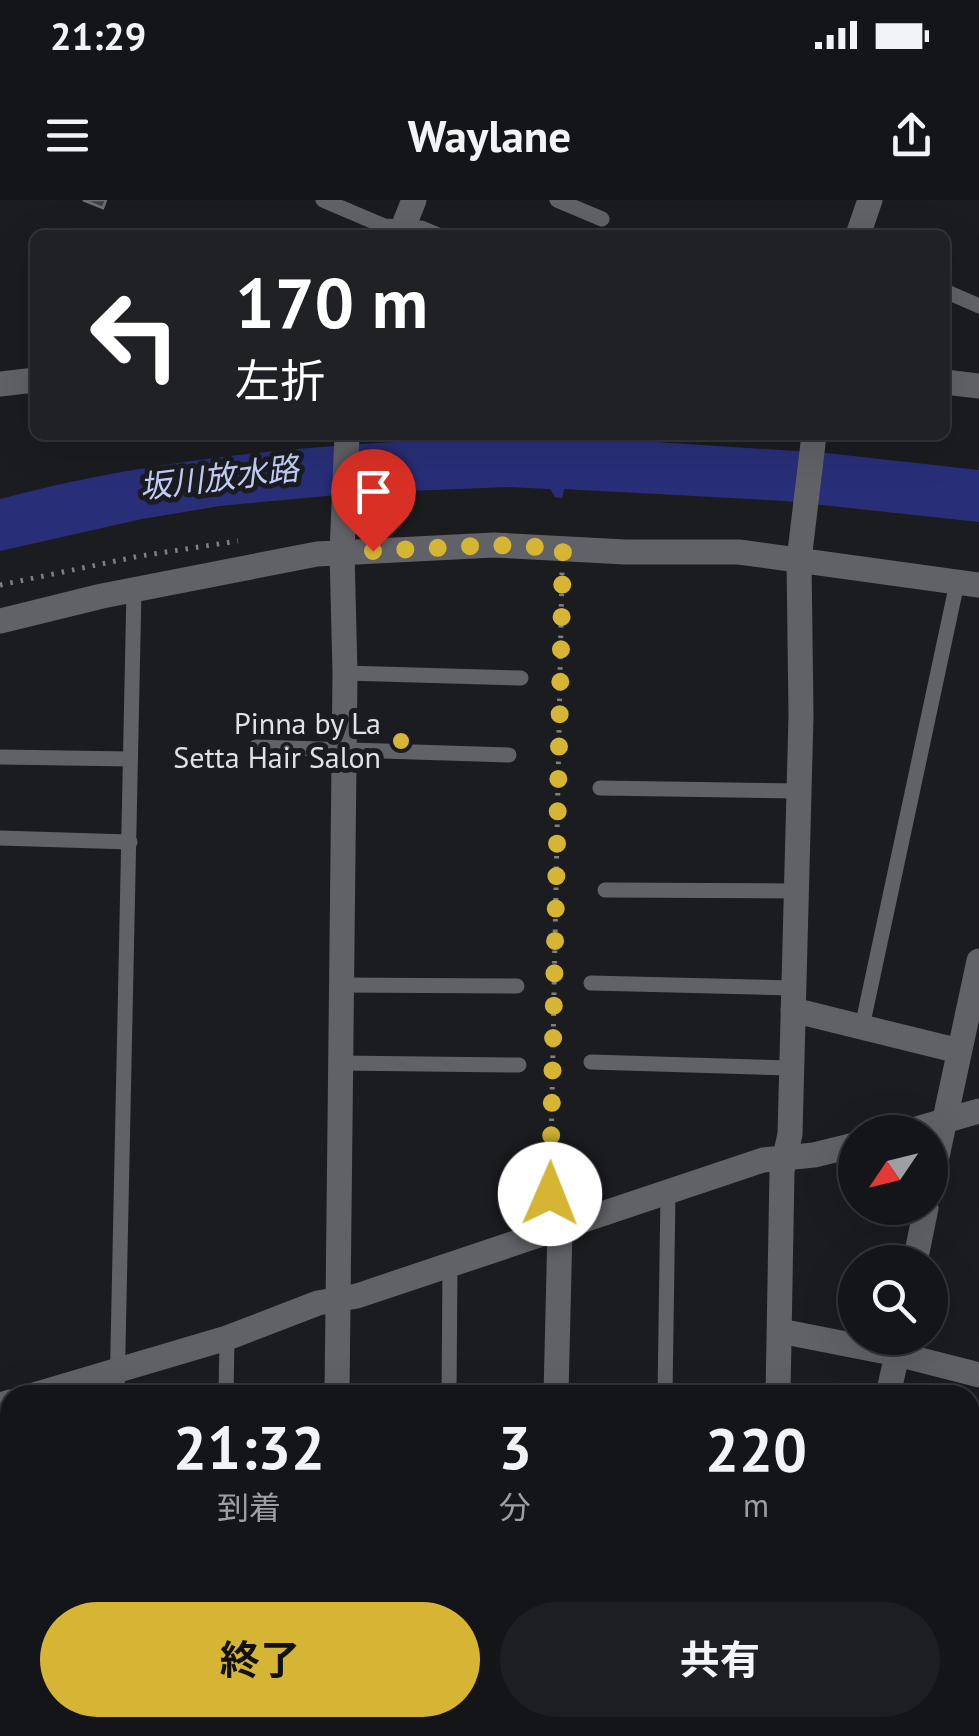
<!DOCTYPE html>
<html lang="ja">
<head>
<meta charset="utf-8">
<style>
	body { margin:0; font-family:"PT Sans","Noto Sans JP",sans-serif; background:#1d1e21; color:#f1f3f6; height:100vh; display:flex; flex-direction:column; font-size:38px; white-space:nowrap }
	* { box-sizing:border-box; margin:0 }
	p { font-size:32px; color:#9d9fa2 }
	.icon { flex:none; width:55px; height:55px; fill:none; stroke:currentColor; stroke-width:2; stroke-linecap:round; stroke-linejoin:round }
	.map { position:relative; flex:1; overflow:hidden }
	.drawer { position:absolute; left:0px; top:1185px; width:980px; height:352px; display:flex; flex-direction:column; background:#141518; border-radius:30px 30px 0 0; box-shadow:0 10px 40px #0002,0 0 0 2px #333437 }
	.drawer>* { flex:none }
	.banner { position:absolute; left:30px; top:30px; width:920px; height:210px; border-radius:15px; box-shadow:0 10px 40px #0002,0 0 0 2px #333437; background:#202124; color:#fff; overflow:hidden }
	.needle { width:65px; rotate:235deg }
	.tools { position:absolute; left:838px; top:915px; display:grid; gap:20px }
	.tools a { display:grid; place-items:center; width:110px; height:110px; border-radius:50%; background:#141518; box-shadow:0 10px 40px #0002,0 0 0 2px #333437; font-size:50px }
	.pin { position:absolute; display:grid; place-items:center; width:85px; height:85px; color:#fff; margin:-102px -42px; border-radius:50% 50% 50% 0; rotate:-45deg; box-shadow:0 0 10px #0007 }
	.pin .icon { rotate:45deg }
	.me { position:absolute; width:110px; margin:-55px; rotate:1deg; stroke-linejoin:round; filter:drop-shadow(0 0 8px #0008) }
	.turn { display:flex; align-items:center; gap:35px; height:210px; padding:0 40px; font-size:45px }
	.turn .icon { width:130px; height:130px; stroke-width:2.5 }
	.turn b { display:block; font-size:70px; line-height:85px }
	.eta { display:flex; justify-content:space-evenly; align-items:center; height:170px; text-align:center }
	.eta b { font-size:60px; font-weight:700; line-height:70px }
	.action { display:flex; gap:20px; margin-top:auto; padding:20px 40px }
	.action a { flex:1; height:115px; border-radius:60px; background:#d6b534; color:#111; font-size:40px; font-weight:700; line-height:115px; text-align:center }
	.action a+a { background:#1d1e21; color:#f1f3f6 }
	.status { display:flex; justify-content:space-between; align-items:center; height:70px; padding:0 50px; background:#141518; direction:ltr }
	.status svg { height:28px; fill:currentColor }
	header { display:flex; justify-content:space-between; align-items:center; height:130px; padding:0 40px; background:#141518; font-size:45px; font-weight:700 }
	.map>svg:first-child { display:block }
	.green { fill:#232a61 }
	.water { fill:#282f78 }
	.building { fill:#3f4045; stroke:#6c6e74; stroke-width:2.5 }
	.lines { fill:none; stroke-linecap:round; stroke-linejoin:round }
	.path { stroke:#7f8084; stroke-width:5; stroke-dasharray:2.5 8; stroke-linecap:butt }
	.lane { stroke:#606267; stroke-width:15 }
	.street { stroke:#606267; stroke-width:25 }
	.route { stroke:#d6b534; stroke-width:18; stroke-dasharray:0 32.4 }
	.poi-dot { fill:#d6b534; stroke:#1b1c20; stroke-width:4 }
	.labels { text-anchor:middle; stroke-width:10; stroke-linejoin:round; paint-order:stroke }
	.poi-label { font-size:30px; fill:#e1e2e5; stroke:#1b1c20; text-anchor:end }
	.water-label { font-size:32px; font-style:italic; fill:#c1ccf7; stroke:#1b1c20 }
</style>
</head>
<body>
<div class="status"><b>21:29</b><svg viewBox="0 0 49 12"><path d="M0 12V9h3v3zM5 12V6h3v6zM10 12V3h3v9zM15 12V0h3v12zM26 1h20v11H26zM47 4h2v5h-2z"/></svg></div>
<header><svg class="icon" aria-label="menu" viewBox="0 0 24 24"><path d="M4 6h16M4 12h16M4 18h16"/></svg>Waylane<svg class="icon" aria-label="share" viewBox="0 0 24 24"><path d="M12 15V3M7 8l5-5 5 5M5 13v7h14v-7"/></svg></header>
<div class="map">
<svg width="979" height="1536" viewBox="0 0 979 1536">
	<rect width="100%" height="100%" fill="#1b1c20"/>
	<!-- green -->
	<path class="green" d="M450,1528h90v8h-90z"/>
	<!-- water -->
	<path class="water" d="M564,236l262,17 153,17v52l-194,-21 -221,-12 -2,9 -7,-1 -5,-8 -42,-2 -150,6 -138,13 -78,13 -142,32v-52c184,-49 375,-59 564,-63z"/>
	<!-- building -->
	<path class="building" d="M83,0h23l-3,8z"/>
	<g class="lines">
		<!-- path -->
		<path class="path" d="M0,385l140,-29 98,-15
			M550,1005l12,-634"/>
		<!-- lane -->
		<path class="lane" d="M323,0l61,26 37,2 17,7
			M557,0l45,19
			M945,91l34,15
			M345,473l176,5
			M256,547l253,8
			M0,557l130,2
			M600,588l199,3
			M0,638l130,4
			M605,690l191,1
			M591,783l203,5
			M340,785l177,1
			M862,827l95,-444
			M591,862l199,6
			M338,863l181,2
			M117,1195l17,-805
			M226,1195l1,-57
			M449,1195l1,-130
			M665,1195l3,-203
			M0,1425h4l-2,111
			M111,1536v-8
			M220,1536v-8
			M444,1536v-8
			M660,1536v-8"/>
		<!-- street -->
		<path class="street" d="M400,35l14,-35
			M858,35l12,-35
			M945,182l34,4
			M0,184l35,-4
			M0,421l102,-25 215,-42 177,-9 131,7h114l240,33
			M793,810l166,41
			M906,932l73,-21
			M930,989l49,-228
			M915,1062l11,-54
			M780,1131l117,23 82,21
			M34,1195l193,-57 91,-35 39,-7 406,-136 51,-5 41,-10
			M337,1195l8,-722 -3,-121 5,-117
			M556,1195l4,-166
			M778,1195l4,-224 8,-37 11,-418 -2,-156 15,-125
			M888,1195l12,-54
			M0,1205l10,-3
			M970,1304l9,-40
			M970,1518l9,2
			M333,1536v-8
			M550,1536v-8
			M771,1536v-8
			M917,1536l2,-8"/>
	</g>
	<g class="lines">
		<!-- route -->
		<path class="route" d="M373,351l121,-6 69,3 -13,646"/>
	</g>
	<!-- markers -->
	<circle class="poi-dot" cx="401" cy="541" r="10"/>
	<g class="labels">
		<!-- poi labels -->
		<g class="poi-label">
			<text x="381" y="534">Pinna by La<tspan x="381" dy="34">Setta Hair Salon</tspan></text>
		</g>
		<!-- water labels -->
		<g class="water-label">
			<text transform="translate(219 278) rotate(-7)" y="11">坂川放水路</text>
		</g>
	</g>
</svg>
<div class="tools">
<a><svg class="needle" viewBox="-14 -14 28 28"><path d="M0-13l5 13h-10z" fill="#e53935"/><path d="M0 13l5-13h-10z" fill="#9d9fa2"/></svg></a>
<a><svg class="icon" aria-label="search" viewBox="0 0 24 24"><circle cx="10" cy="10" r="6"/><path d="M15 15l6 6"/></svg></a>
</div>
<div class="pin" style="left:373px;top:351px;background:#d93025"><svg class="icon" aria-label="arrive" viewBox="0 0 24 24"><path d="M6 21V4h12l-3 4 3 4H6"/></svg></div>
<svg class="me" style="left:550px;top:994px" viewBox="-20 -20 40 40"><circle r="19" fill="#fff"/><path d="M0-13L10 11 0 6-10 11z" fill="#d6b534"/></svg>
<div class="banner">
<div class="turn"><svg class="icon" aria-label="left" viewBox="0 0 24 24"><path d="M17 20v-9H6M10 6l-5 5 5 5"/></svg><div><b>170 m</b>左折</div></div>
</div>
<section class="drawer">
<div class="eta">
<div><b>21:32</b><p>到着</p></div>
<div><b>3</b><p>分</p></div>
<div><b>220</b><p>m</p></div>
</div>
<div class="action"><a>終了</a><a>共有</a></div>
</section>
</div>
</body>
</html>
